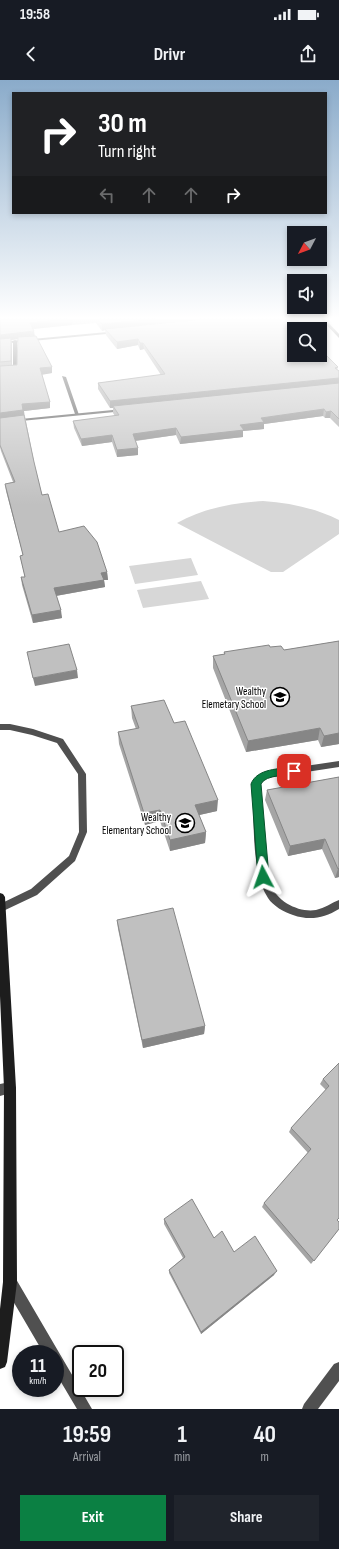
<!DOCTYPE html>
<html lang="en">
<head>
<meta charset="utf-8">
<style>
	body { margin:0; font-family:"Sofia Sans Condensed",sans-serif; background:#20242c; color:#f1f3f6; height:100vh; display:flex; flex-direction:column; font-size:15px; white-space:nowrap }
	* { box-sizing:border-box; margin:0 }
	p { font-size:13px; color:#9ea1a6 }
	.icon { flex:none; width:22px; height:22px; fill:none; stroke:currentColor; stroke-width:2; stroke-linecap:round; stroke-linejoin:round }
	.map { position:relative; height:1329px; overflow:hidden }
	.panel { display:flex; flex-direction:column; background:#171b24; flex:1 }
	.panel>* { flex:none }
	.hud { position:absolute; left:12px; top:12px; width:315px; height:122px; border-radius:0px; box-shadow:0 2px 6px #0003; background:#202124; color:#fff; overflow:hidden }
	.needle { width:26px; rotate:229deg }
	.fabs { position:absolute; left:287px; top:146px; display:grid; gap:8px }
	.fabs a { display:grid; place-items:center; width:40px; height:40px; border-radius:0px; background:#171b24; box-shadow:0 2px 6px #0003; font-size:20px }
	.speed { position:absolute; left:12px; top:1265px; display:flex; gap:8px; font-size:20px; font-weight:700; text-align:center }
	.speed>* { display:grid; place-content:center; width:52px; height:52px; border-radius:50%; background:#171b24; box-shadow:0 2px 6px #0003; line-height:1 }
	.speed small { font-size:10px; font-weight:400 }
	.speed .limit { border:2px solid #111; border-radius:6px; background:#fff; color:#111 }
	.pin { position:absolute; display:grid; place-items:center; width:34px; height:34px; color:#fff; margin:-17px; border-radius:8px; box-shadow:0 2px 6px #0006 }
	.me { position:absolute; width:44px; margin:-22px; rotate:356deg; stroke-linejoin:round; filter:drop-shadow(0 0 3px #0008) }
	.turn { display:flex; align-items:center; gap:14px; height:84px; padding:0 20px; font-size:18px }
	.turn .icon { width:52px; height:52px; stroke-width:2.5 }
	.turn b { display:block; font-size:28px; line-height:34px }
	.lanes { display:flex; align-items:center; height:38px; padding:0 20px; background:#0003; justify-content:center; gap:20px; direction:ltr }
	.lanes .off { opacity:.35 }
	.eta { display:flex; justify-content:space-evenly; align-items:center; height:68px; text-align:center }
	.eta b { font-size:24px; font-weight:700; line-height:28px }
	.primary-button { display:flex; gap:8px; margin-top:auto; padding:8px 20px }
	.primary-button a { flex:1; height:46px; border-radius:0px; background:#0b8043; color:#fff; font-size:16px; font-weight:700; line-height:46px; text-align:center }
	.primary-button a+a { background:#20242c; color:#f1f3f6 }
	.status { display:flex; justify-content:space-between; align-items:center; height:28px; padding:0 20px; background:#171b24; direction:ltr }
	.status svg { height:11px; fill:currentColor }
	header { display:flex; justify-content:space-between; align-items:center; height:52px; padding:0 20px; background:#171b24; font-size:18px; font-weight:700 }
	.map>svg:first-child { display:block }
	.green { fill:#d7d7d7 }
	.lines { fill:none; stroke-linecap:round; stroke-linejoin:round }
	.lane { fill:#505050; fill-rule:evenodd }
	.street { fill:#505050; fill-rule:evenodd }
	.secondary { fill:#1d1d1d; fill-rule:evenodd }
	.wall { fill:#a5a5a5; fill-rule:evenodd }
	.shaded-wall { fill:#868686 }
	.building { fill:#c0c0c0; stroke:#868686 }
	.route { fill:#0b8043; stroke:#07532c }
	.labels { text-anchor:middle; stroke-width:3; stroke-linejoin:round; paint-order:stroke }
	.poi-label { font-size:11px; fill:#000; stroke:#fff; text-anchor:end }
</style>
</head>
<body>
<div class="status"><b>19:58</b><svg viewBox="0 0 49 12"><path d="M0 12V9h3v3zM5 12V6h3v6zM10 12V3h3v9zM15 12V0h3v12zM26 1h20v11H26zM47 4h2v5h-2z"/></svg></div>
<header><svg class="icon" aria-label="back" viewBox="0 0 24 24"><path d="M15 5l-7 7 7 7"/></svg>Drivr<svg class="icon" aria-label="share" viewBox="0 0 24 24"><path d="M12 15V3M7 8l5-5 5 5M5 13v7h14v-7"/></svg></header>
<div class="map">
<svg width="339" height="1329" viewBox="0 0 339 1329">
	<rect width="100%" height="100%" fill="#fff"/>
	<!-- green -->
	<path class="green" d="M263,421c27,2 52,7 76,19v14l-56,38h-12l-94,-49c27,-15 55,-20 86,-22z
		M191,478l7,17 -63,9 -6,-18z
		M201,501l8,18 -66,9 -6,-18z"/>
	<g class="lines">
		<!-- lane -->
		<path class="lane" d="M15,260l2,1v29l-2,1 -15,1v-2l13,-1v-28z
			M62,296l4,1 13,38 -4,-1z
			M0,644h10l23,5 30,10 23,35 1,58 -12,29 -38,34 -36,17 -1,-8 31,-15 38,-33 10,-24 -1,-58 -21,-31 -25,-8 -22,-5h-10z
			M339,681v6l-72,11 -7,6c4,31 0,72 11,101 6,17 29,28 45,25 9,-2 15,-7 23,-10v9c-15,9 -29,12 -46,6 -9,-3 -20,-9 -25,-17 -18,-27 -13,-82 -16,-114l3,-6 10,-6z"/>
		<!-- street -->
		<path class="street" d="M118,251l-1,2 -117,11v-2z
			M123,329h2v2l-125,12v-2z
			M10,1002l4,2 2,4 -2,4 -14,4v-12z
			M11,1197l5,2 76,130h-15l-22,-37v-18h-11l-38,-65 -2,-5 2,-5z
			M339,1282v19l-21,28h-16l2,-5 30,-40z"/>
		<!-- secondary -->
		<path class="secondary" d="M321,239h4l14,15v4z
			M0,813l3,1 2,3 11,191 1,194 -10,80 -2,5 -5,2v-60l3,-27 1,-194 -4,-92z"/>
	</g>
	<!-- wall -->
	<path class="wall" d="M0,239h296l30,36 12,12 -1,3 2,1v56l-9,-9h-5l-2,-2 -59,8v5l-21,2v6l-63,7 -4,-9 -40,6 2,14 -21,2 -5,-15 -30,4 -8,-18 -1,-7 42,-5 -2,-3v-5h-3l-12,-19v-6l63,-8 -17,-26 -4,1 -2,-5 -21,4 -11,-14 -1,-5 -3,1 -6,-8 -24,2 -39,4 1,2v5l18,37 -10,1 8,34 -26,3 10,51 8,33 17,37 48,40 1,8h-4l1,7 -49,9 6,22 -29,5 -11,-38 -1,-8h4l-5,-21 3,-1 -17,-64 -1,-7 8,-2 -12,-31 -1,-4zM18,259l-1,26h-5v-21l-1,-4z
		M339,561v103l-18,3 -3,-7 -72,12 -33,-84v-12l11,-2v-2l46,-5 14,3z
		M131,626l43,17 43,88 -18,4 7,17 -1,11 -35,8 -10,-30 -15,4 -26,-81 -1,-12 18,-3 -4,-11z
		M339,697v100l-4,1 -13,-29 -34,7 -23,-56 2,-10z
		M117,840l88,106 -1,8 -61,14 -25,-119z
		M339,983l-2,157 2,9 -28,35 -49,-57 2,-4 44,-50 -19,-21 2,-4 35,-38 -6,-6 3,-5z
		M164,1139l50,19 20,14 40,23 -73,59 -32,-61v-3l14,-12 -19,-34z"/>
	<!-- shaded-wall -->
	<path class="shaded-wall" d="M67,239h5v6l-41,4 -1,-6z
		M156,239h62l-113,10v1l-3,1v-7z
		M34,251l1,6 -24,3 1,4v24l-1,-7 -11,-20v-6z
		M138,259v6l-21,4v-7z
		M140,263h3l1,6 -4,1z
		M327,269l-1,6 -5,-5z
		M52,287v6l-11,2 -1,-7z
		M339,298v7l-226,21v2h-3v-7z
		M50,322v6l-26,3v6l-24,2v-6l22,-9z
		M324,329l-1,7 -59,8v5l-21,2v6l-63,7 1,-7 59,-12 21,-7z
		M331,331l-1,7h-5l1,-6z
		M176,348v7l-43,6v-7z
		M112,355v7l-30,4 -1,-7z
		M138,368v7l-21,2v-7z
		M107,492l1,8h-4l1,7 -50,9 -1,-8 47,-15z
		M61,530l1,8 -29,5 -1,-8z
		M77,590l1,8 -43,8 -2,-8z
		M320,648l-2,12 -72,12 2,-11z
		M339,653v11l-18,3 3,-11z
		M218,720l-1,11 -22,5v-11z
		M160,730v11l-15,4 -1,-12z
		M206,752l-1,11 -35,8v-11z
		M325,759l-3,10 -34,7 2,-10z
		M339,788v9l-4,1 3,-9z
		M205,946l-1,8 -61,14 -1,-8z
		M277,1191l-3,4 -73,59v-2z"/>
	<!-- building -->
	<path class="building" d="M0,239h67l-37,4 4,8 -34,4z
		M97,239h59l-54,5z
		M205,239h91l9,10h-11v26h26v-12l7,6 -6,1 17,17 -3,1 4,3v7l-229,23 -12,-18 67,-9 -22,-31h-3l-2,-4 -21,3 -12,-13z
		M36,256l16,31 -12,1 10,34 -28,2 1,6 -23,3v-47l17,-1 1,-28z
		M11,258v23l-11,1v-23z
		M339,303v36l-8,-8 -5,1 -2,-3 -63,9 3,4 -24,3 4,5 -63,7 -5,-9 -43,6 5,14 -21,2 -5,-15 -31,4 -8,-18 46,-6 -6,-9z
		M24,335l10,47 8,33 6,-1 11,38 25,-6 13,16 10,30 -6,1 3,7 -50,8 7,22 -29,5 -11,-38h4l-5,-21 3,-1 -18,-71 10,-2 -15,-37v-27z
		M339,561v92l-15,3 -4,-8 -72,13 -35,-85 12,-2 -1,-2 45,-7 1,2 11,-1 3,4z
		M69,564l8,26 -44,8 -6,-26z
		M164,620l10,23 11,-2 33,79 -23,5 11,27 -36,8 -10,-30 -16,3 -26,-81 21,-4 -8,-22z
		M339,697v91l-1,1 -13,-30 -35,7 -23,-56z
		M173,828l32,118 -63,14 -25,-120z
		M339,983v155l-2,2 2,2v7l-25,32 -50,-58 47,-54 -20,-21 38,-42 -6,-7z
		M192,1119l22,39 8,-7 12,21 21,-16 22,35 -76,61 -32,-62 16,-13 -21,-38z"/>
	<!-- sky -->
	<linearGradient id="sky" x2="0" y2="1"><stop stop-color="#8aabca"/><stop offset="0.56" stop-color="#fff"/><stop offset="1" stop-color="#fff" stop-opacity="0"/></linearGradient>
	<rect width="339" height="425" fill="url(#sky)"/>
	<!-- route -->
	<path class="route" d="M294,687l4,1 1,3 -1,2c-10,3 -32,1 -37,11l8,93 -2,3 -4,2 -3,-2 -2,-3 -7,-93c6,-16 29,-15 43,-17z"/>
	<!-- icons -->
	<defs>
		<symbol id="school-ring" viewBox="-11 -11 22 22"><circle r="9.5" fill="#fff" stroke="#000" stroke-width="1.5"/><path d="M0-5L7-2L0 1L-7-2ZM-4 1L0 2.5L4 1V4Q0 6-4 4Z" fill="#000"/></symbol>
	</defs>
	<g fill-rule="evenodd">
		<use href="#school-ring" x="269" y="606" width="22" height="22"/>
		<use href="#school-ring" x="174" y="732" width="22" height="22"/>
	</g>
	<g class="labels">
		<!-- poi labels -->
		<g class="poi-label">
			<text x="266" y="615">Wealthy<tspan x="266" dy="13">Elemetary School</tspan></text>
			<text x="171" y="741">Wealthy<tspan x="171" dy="13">Elementary School</tspan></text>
		</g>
	</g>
</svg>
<div class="fabs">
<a><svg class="needle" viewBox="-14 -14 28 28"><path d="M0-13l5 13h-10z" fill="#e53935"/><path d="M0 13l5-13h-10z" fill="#9ea1a6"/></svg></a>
<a><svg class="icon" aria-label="sound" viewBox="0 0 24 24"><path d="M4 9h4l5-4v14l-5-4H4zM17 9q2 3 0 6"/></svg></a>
<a><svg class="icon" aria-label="search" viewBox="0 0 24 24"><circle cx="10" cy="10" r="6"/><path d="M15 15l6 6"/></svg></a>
</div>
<div class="speed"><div>11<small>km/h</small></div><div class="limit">20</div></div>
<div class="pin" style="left:294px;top:691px;background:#d93025"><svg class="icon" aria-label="arrive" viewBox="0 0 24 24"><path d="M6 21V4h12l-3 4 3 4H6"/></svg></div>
<svg class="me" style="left:263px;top:797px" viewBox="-20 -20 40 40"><path d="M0-17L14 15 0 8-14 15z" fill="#0b8043" stroke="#fff" stroke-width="4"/></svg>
<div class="hud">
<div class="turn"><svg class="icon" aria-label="right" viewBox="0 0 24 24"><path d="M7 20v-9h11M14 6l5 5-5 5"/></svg><div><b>30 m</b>Turn right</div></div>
<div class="lanes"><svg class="icon off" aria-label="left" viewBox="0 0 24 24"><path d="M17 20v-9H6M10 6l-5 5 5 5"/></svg><svg class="icon off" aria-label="ahead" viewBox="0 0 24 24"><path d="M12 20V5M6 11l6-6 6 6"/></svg><svg class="icon off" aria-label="ahead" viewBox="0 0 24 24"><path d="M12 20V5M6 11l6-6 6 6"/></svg><svg class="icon" aria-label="right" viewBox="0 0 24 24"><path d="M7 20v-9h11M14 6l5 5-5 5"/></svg></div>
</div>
</div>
<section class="panel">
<div class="eta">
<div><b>19:59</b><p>Arrival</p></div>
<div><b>1</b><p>min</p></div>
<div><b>40</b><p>m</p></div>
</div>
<div class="primary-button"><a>Exit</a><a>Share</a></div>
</section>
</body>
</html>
